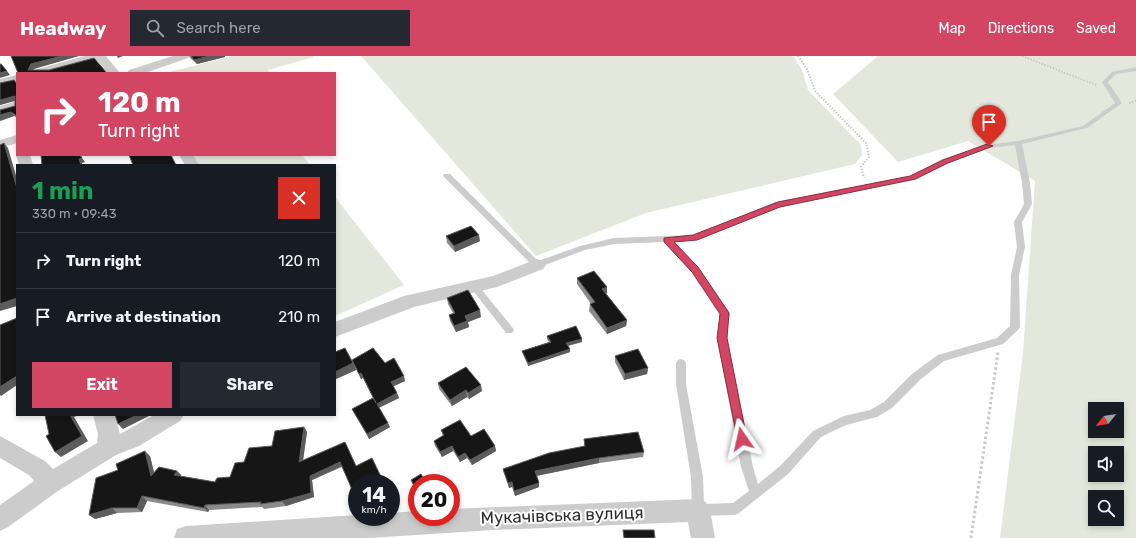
<!DOCTYPE html>
<html lang="en">
<head>
<meta charset="utf-8">
<style>
	body { margin:0; font-family:Rubik,sans-serif; background:#242831; color:#f1f3f6; height:100vh; display:flex; flex-direction:column; font-size:15px; white-space:nowrap }
	* { box-sizing:border-box; margin:0 }
	p { font-size:13px; color:#9ea1a6 }
	.icon { flex:none; width:22px; height:22px; fill:none; stroke:currentColor; stroke-width:2; stroke-linecap:round; stroke-linejoin:round }
	.map { position:relative; flex:1; overflow:hidden }
	.side { position:absolute; left:16px; top:108px; width:320px; height:252px; display:flex; flex-direction:column; background:#171b24; border-radius:0px; box-shadow:0 2px 6px #0003 }
	.side>* { flex:none }
	.top-card { position:absolute; left:16px; top:16px; width:320px; height:84px; border-radius:0px; box-shadow:0 2px 6px #0003; background:#d24664; color:#fff; overflow:hidden }
	.needle { width:26px; rotate:240deg }
	.buttons { position:absolute; left:1088px; top:346px; display:grid; gap:8px }
	.buttons a { display:grid; place-items:center; width:36px; height:36px; border-radius:0px; background:#171b24; box-shadow:0 2px 6px #0003; font-size:20px }
	.speed { position:absolute; left:348px; top:418px; display:flex; gap:8px; font-size:20px; font-weight:700; text-align:center }
	.speed>* { display:grid; place-content:center; width:52px; height:52px; border-radius:50%; background:#171b24; box-shadow:0 2px 6px #0003; line-height:1 }
	.speed small { font-size:10px; font-weight:400 }
	.speed .limit { border:6px solid #d22; background:#fff; color:#111 }
	.pin { position:absolute; display:grid; place-items:center; width:34px; height:34px; color:#fff; margin:-41px -17px; border-radius:50% 50% 50% 0; rotate:-45deg; box-shadow:0 0 4px #0007 }
	.pin .icon { rotate:45deg }
	.me { position:absolute; width:44px; margin:-22px; rotate:349deg; stroke-linejoin:round; filter:drop-shadow(0 0 3px #0008) }
	.turn { display:flex; align-items:center; gap:14px; height:84px; padding:0 16px; font-size:18px }
	.turn .icon { width:52px; height:52px; stroke-width:2.5 }
	.turn b { display:block; font-size:28px; line-height:34px }
	.round { display:grid; place-items:center; flex:none; width:42px; height:42px; border-radius:0px; background:#242831 }
	.overview { display:flex; align-items:center; justify-content:space-between; height:68px; padding:0 16px }
	h1 { font-size:24px; font-weight:700; line-height:30px; color:#1e9e55 }
	.cta { display:flex; gap:8px; margin-top:auto; padding:8px 16px }
	.cta a { flex:1; height:46px; border-radius:0px; background:#d24664; color:#fff; font-size:16px; font-weight:700; line-height:46px; text-align:center }
	.cta a+a { background:#242831; color:#f1f3f6 }
	ul { padding:0; list-style:none }
	li { display:flex; align-items:center; gap:12px; height:56px; padding:0 16px; border-top:1px solid #363941 }
	li div { flex:1 }
	li b { display:block; font-size:15px }
	li em { font-style:normal }
	header { display:flex; align-items:center; gap:24px; box-sizing:border-box; height:56px; padding:0 20px; background:#d24664; color:#fff }
	header strong { font-size:19px }
	nav { display:flex; gap:22px; margin-inline-start:auto; font-size:14px }
	.search { width:280px; height:36px; background:#242831; display:flex; align-items:center; gap:10px; box-sizing:border-box; padding:0 14px; border-radius:0px; color:#9ea1a6; font-size:15px }
	.map>svg:first-child { display:block }
	.green { fill:#e4e8dc; fill-rule:evenodd }
	.lines { fill:none; stroke-linecap:round; stroke-linejoin:round }
	.path-far1 { stroke:#c9c9c9; stroke-width:2; stroke-dasharray:1.5 1.5; stroke-linecap:butt }
	.path { stroke:#c9c9c9; stroke-width:3; stroke-dasharray:2.5 2.5; stroke-linecap:butt }
	.lane { fill:#ccc; fill-rule:evenodd }
	.street { fill:#ccc; fill-rule:evenodd }
	.wall { fill:#8a8a8a }
	.shaded-wall { fill:#5c5c5c }
	.building { fill:#161616; stroke:#5c5c5c }
	.route { fill:#d24664; stroke:#882e41 }
	.labels { text-anchor:middle; stroke-width:4; stroke-linejoin:round; paint-order:stroke }
	.near-street-label { font-size:17px; fill:#2f2f2f; stroke:#fff }
</style>
</head>
<body>
<header>
<strong>Headway</strong>
<div class="search"><svg class="icon" aria-label="search" viewBox="0 0 24 24"><circle cx="10" cy="10" r="6"/><path d="M15 15l6 6"/></svg>Search here</div>
<nav><a>Map</a><a>Directions</a><a>Saved</a></nav>
</header>
<div class="map">
<svg width="1136" height="482" viewBox="0 0 1136 482">
	<rect width="100%" height="100%" fill="#fff"/>
	<!-- green -->
	<path class="green" d="M233,0h80l1,1 -46,13 2,3h-105z
		M361,0h432l9,14 6,20 53,55 1,10 -7,9 -209,49 -110,43z
		M878,0h258v482h-136l23,-185 12,-172 -67,-40 -70,21 -65,-68zM1095,353h22v22h-22zM1095,397h22v22h-22zM1095,441h22v22h-22z
		M190,99h112l8,10h-114z
		M335,141l69,88 -69,31z"/>
	<g class="lines">
		<!-- path-far1 -->
		<path class="path-far1" d="M798,0l9,13 8,22 51,52 3,14 -8,10 3,11
			M1022,0l74,29
			M1129,47l7,-2"/>
		<!-- path -->
		<path class="path" d="M971,482l27,-186"/>
		<!-- lane -->
		<path class="lane" d="M1136,11v4l-20,3 -8,8 14,21 -35,25 -65,16 8,39 2,21 -10,18 3,25 -6,28 1,52 -2,3 -15,14 -59,17 -23,18 -29,29 -15,9 -31,8 -25,12 -33,37 -49,39 -4,2 -37,1 -4,-2 -2,-4 -1,-33 -15,-93v-21l2,-3 3,-1 3,1 2,3v21l17,93 1,27 29,-1 16,-12 -8,-24 -24,-129 3,-25 -28,-42 -28,-29 -50,2 -29,6 -45,17h-6l-91,-91 1,-2h6l88,87 42,-15 34,-8 80,-3 81,-33 136,-26 31,-17 45,-14 31,-4 65,-15 32,-23 -13,-21 10,-10zM1015,89l7,38 2,21 -10,18 3,25 -6,28 -1,51 -13,12 -59,17 -25,18 -29,29 -14,8 -26,6 -31,15 -33,35 -22,18 -5,-17 -26,-129 3,-25 -32,-46 -25,-25 25,-2 82,-34 136,-26 32,-17 42,-15z
			M474,227l3,1 35,43 2,3 -2,3h-6l-35,-45 -1,-2 1,-2z"/>
		<!-- street -->
		<path class="street" d="M85,0h21l14,17h-12l-11,-13 -46,13h-19l2,-3z
			M173,0h17l-2,2 -43,15h-18l2,-3z
			M17,19v8l-17,4v-8z
			M17,45v8l-17,5v-8z
			M17,79v8l-17,5v-8z
			M17,97v2h13l3,10h-14l-3,-10z
			M179,99h14l6,10h-14z
			M537,203l6,2 3,4 -3,4 -46,18 -83,20 -79,30v-15l69,-26 89,-20z
			M93,359h22l5,19 34,-19h30l-4,6 -41,25 -23,9 -58,36 -50,36 -8,4v-26l34,-24 -5,-6 -29,-17v-22l45,25 8,8 44,-26 1,-9z
			M698,443l8,3 4,8 5,28h-24l-3,-16 -194,8 -125,8h-195l3,-9 9,-3 171,-11v2h34v-4l26,-2v6h34v-8z"/>
	</g>
	<!-- wall -->
	<path class="wall" d="M189,0h36v1l-28,7 -7,-6z
		M0,27l17,1v34l-3,-2 -14,5 15,-15v-5l-15,4z
		M446,180l34,5 -25,11 -8,-9z
		M577,222l30,9v6l-1,1 21,26 -1,6 -19,8 -18,-23 1,-7h1l-14,-20z
		M447,242l34,19 -13,5 1,5 -13,5 -6,-11 -1,-6 4,-2 -5,-9z
		M547,280l35,3v3l-14,4 2,6 -42,14 -5,-12 -1,-3 27,-9 -2,-3z
		M335,296l18,11h32l20,18 -12,5 4,7 2,5 -20,10 11,19 -21,12 -17,-30 21,-11 -10,-20 -2,1 -7,-14 2,5 -20,9 -1,-1z
		M615,300l33,12 -1,6 -23,6 -9,-18z
		M438,327l44,8 -13,8 -2,-2 -15,9 -13,-17z
		M304,371l3,5 -4,29 54,5 15,-8 12,25h-27v15l-15,-31 -30,13 2,17 -28,9 -22,3 -2,-2 -53,3 -1,2 -61,-11 -5,11 -25,1 -22,6 -6,-4 29,-45 32,-14 4,17 23,-2 4,4v1l34,6 15,-5 14,-15 28,-16z
		M441,374l30,6 24,10 1,5 -24,14 -5,-7 -7,4 -7,-11 -11,6 -7,-11 -1,-5 9,-5z
		M584,383l60,13 -1,5 -44,6 -62,13 2,7v4l-24,9 -3,-9 -3,1 -5,-15 -1,-4 81,-23z"/>
	<!-- shaded-wall -->
	<path class="shaded-wall" d="M62,0h17l-45,13 -2,4 -4,-3 3,-6z
		M117,0h6l-5,2z
		M209,0h16v1l-28,7 -3,-4z
		M7,15l3,4 -10,3v-5z
		M15,40l2,4 -17,5v-5z
		M11,56l3,4 -14,5v-6z
		M4,87l4,5 9,31v9z
		M82,102l3,4 -3,1v2h-1l-2,-6z
		M479,179l1,6 -25,11 -1,-6z
		M607,231v6l-5,2v-6z
		M17,242v8l-17,5v-7z
		M480,254l1,7 -13,5 1,5 -13,5 -2,-6 11,-10z
		M627,264l-1,6 -19,8v-6z
		M582,283v3l-16,4v-3z
		M570,293v3l-42,14v-3z
		M353,307l3,7 -20,9 -1,-2v-5z
		M648,312l-1,6 -23,6 1,-6z
		M361,317l2,5 -2,1 -2,-5z
		M17,320v9l-16,11 -1,-1v-8z
		M404,320l1,5 -13,6 -1,-5z
		M481,329l1,6 -13,8 -1,-6z
		M466,334l1,7 -15,9 -2,-6z
		M397,337l2,5 -21,10 -1,-4z
		M70,359h9l-5,2 14,24 -27,16 -6,-5z
		M137,359h14l-28,14 -5,-5z
		M388,367l2,4 -21,12 -2,-5z
		M304,371l3,5 -5,35 -3,-5z
		M452,390l1,5 -11,6 -2,-5z
		M495,390l1,5 -24,14 -2,-5z
		M145,395l5,5 6,24 -5,-4z
		M465,397l2,5 -7,4 -2,-5z
		M599,402v5l-64,13v-5z
		M340,406l2,4 -30,14 2,17 -28,9 -4,-5 28,-25z
		M177,415l4,4 -3,5 -4,-5z
		M382,423l2,4h-9z
		M512,426v5l-3,1 -1,-5z
		M539,427v4l-24,9 -1,-5z
		M357,436v6l-3,-4z
		M142,440l5,5 -5,11 -5,-4z
		M205,449l4,5 -1,2 -4,-4z
		M112,452l5,5 -22,6 -6,-4z"/>
	<!-- building -->
	<path class="building" d="M11,0h51l-31,8 -3,6h21l45,-12 13,15h-89z
		M191,0h18l-15,4z
		M0,8h1l6,7 -7,2z
		M14,24l3,4v32l-6,-4 -11,3v-5l15,-4v-10l-15,4v-17z
		M4,87l13,45v110l-17,6v-159z
		M41,99h39l2,3 -3,1 2,6h-39z
		M129,99h42l5,10h-43z
		M471,170l8,9 -25,11 -8,-10z
		M594,215l13,16 -5,2 25,31 -20,8 -17,-24 5,-2 -18,-24z
		M468,234l12,20 -15,6 2,5 -13,5 -5,-11 6,-2 -8,-15z
		M17,262v58l-17,11v-62z
		M576,270l6,13 -16,4 4,6 -42,14 -6,-12 29,-9 -4,-6z
		M345,292l8,15 -18,9v-20z
		M373,292l12,15 9,-5 10,18 -13,6 6,11 -20,11 11,19 -21,11 -15,-25 21,-11 3,5 -15,-30 -2,1 -7,-14z
		M638,293l10,19 -23,6 -10,-18z
		M466,311l15,18 -13,8 -2,-3 -16,10 -12,-17z
		M45,359h25l12,21 -27,16 -9,-16 3,-2z
		M115,359h22l-19,9z
		M460,364l11,16 13,-7 11,17 -25,14 -5,-7 -7,4 -6,-11 -12,6 -6,-11 10,-6 -3,-5z
		M304,371l-5,35 46,-20 11,24 16,-8 10,21 -7,4h-18v9l-3,2 -14,-32 -30,14 1,17 -29,8 -22,3 1,-2 -56,3 -1,3 -62,-12 -5,12h-25l-23,7 7,-37 22,-8 -2,-6 29,-13 6,25 8,-9 18,4 -3,4 41,7 2,-4 13,-1 5,-14 9,-1 5,-14 23,-2 3,-15z
		M638,376l6,20 -45,6 -64,13 4,12 -25,8 -2,-9 -4,1 -5,-14 46,-16 36,-7 -1,-7z
		M421,418l5,9h-9v8l-6,-11z
		M623,474h31l1,8h-31z"/>
	<!-- route -->
	<path class="route" d="M987,88l6,2 -45,17 -33,16 -135,28 -83,33 -23,2 24,25 31,46 -2,25 20,101 -1,3 -4,2 -4,-2 -21,-104 3,-24 -28,-42 -28,-30v-4l29,-3 85,-33 132,-26 33,-16z"/>
	<g class="labels">
		<!-- near-street labels -->
		<g class="near-street-label">
			<text transform="translate(562 459) rotate(-2)" y="6">Мукачівська вулиця</text>
		</g>
	</g>
</svg>
<div class="buttons">
<a><svg class="needle" viewBox="-14 -14 28 28"><path d="M0-13l5 13h-10z" fill="#e53935"/><path d="M0 13l5-13h-10z" fill="#9ea1a6"/></svg></a>
<a><svg class="icon" aria-label="sound" viewBox="0 0 24 24"><path d="M4 9h4l5-4v14l-5-4H4zM17 9q2 3 0 6"/></svg></a>
<a><svg class="icon" aria-label="search" viewBox="0 0 24 24"><circle cx="10" cy="10" r="6"/><path d="M15 15l6 6"/></svg></a>
</div>
<div class="speed"><div>14<small>km/h</small></div><div class="limit">20</div></div>
<div class="pin" style="left:989px;top:90px;background:#d93025"><svg class="icon" aria-label="arrive" viewBox="0 0 24 24"><path d="M6 21V4h12l-3 4 3 4H6"/></svg></div>
<svg class="me" style="left:742px;top:383px" viewBox="-20 -20 40 40"><path d="M0-17L14 15 0 8-14 15z" fill="#d24664" stroke="#fff" stroke-width="4"/></svg>
<div class="top-card">
<div class="turn"><svg class="icon" aria-label="right" viewBox="0 0 24 24"><path d="M7 20v-9h11M14 6l5 5-5 5"/></svg><div><b>120 m</b>Turn right</div></div>
</div>
<section class="side">
<div class="overview"><div><h1>1 min</h1><p>330 m · 09:43</p></div><a class="round" style="background:#d93025;color:#fff"><svg class="icon" aria-label="close" viewBox="0 0 24 24"><path d="M6 6l12 12M18 6L6 18"/></svg></a></div>
<ul>
<li><svg class="icon" aria-label="right" viewBox="0 0 24 24"><path d="M7 20v-9h11M14 6l5 5-5 5"/></svg><div><b>Turn right</b></div><em>120 m</em></li>
<li><svg class="icon" aria-label="arrive" viewBox="0 0 24 24"><path d="M6 21V4h12l-3 4 3 4H6"/></svg><div><b>Arrive at destination</b></div><em>210 m</em></li>
</ul>
<div class="cta"><a>Exit</a><a>Share</a></div>
</section>
</div>
</body>
</html>
